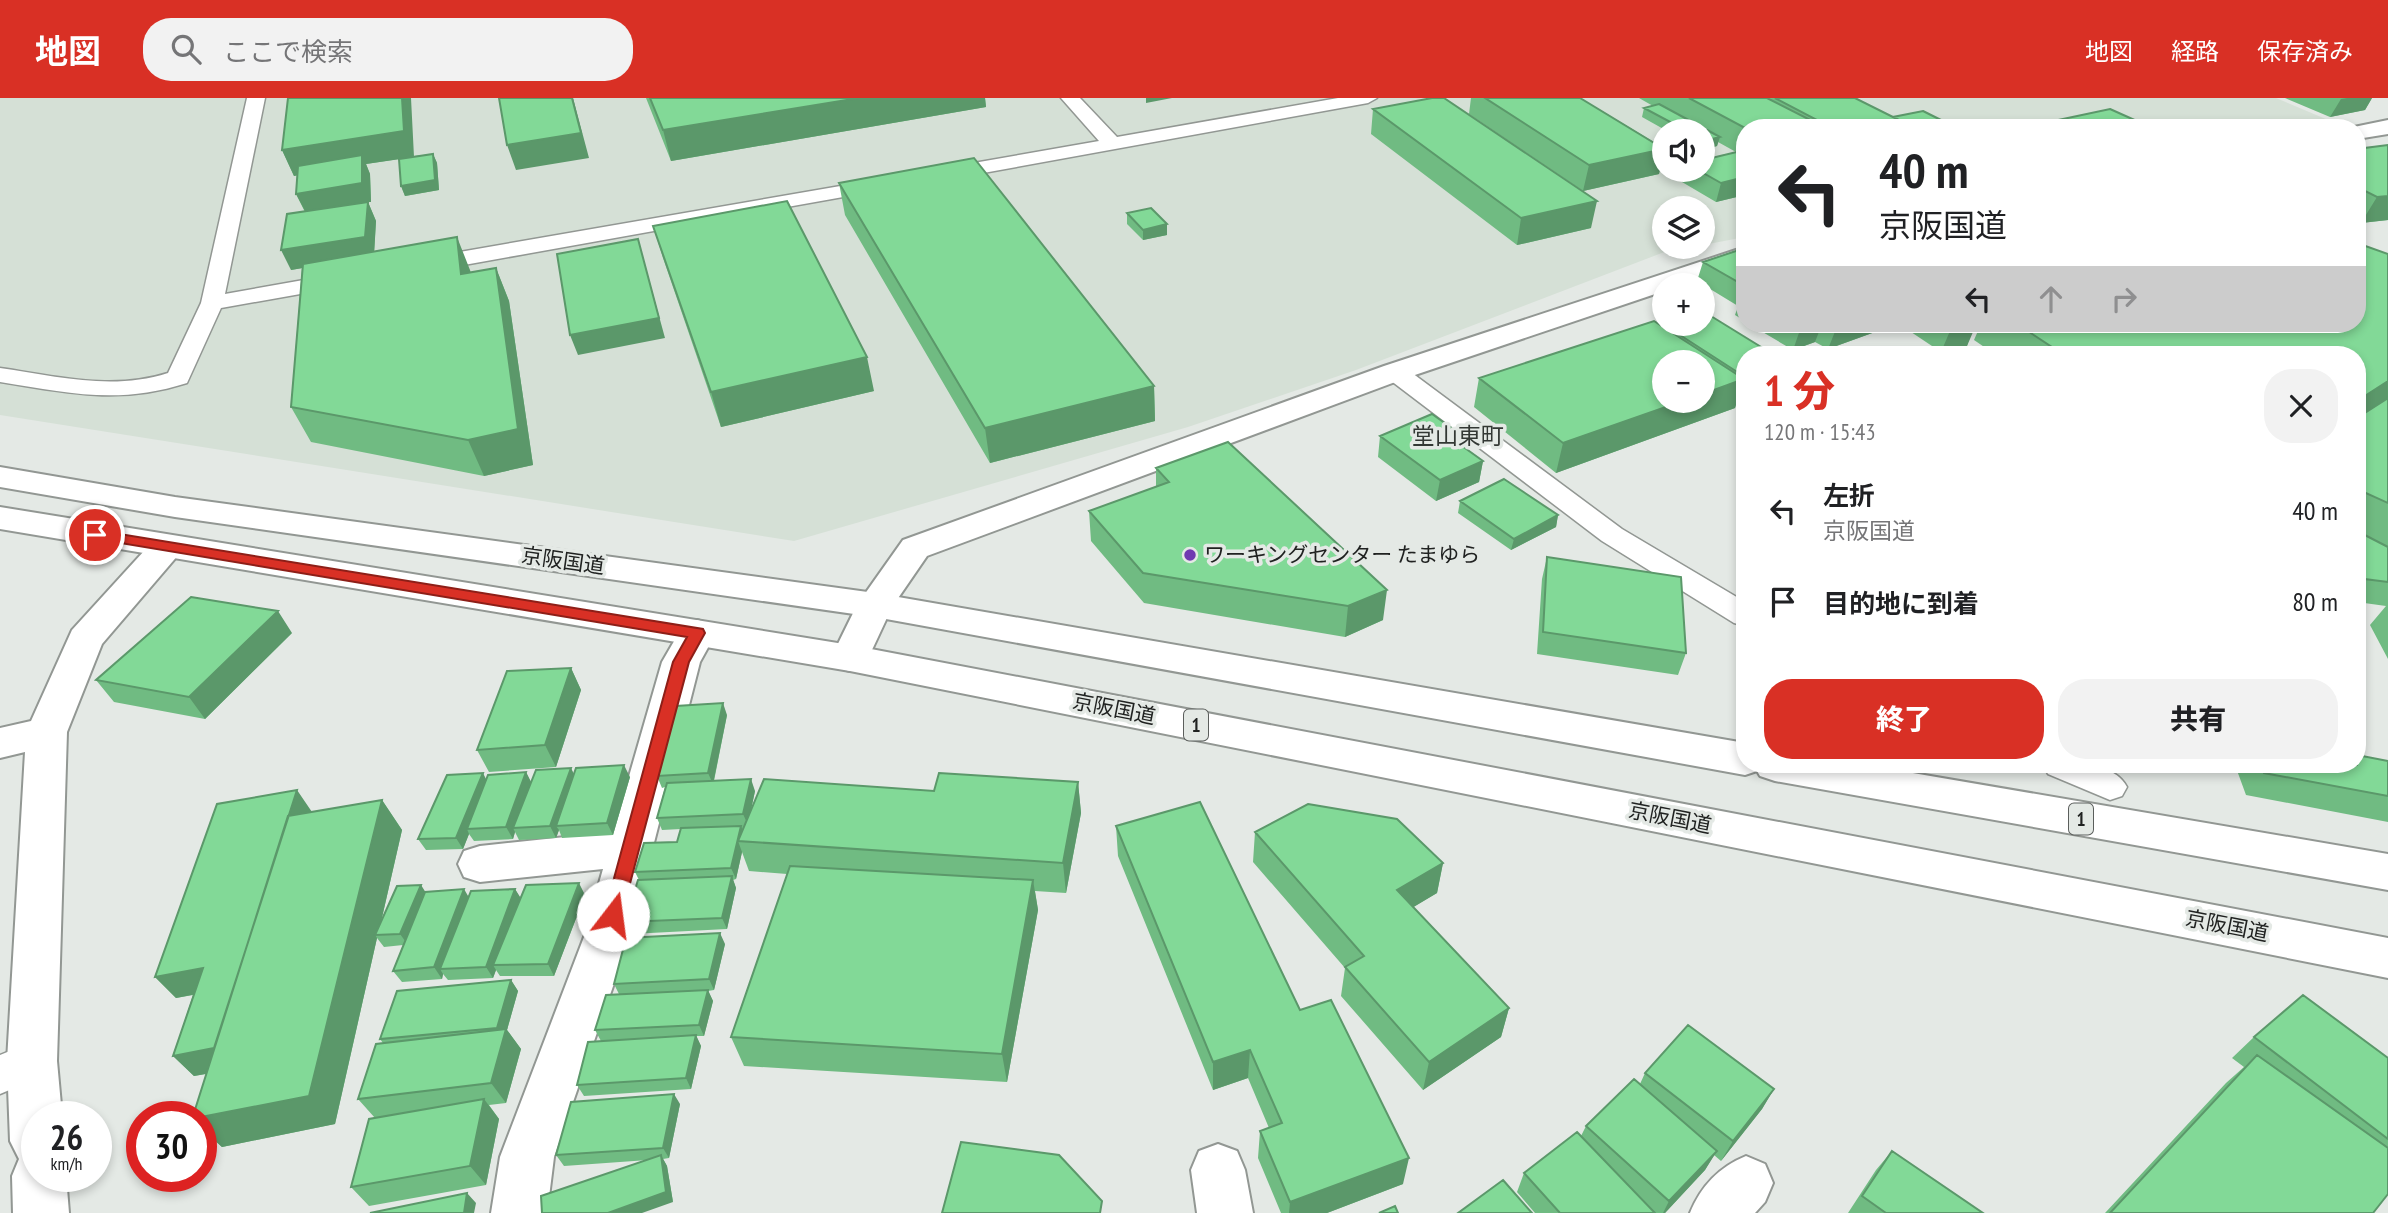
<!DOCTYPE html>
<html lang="ja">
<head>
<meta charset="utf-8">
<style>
	body { margin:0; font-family:"PT Sans Narrow","Noto Sans JP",sans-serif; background:#f2f2f2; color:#202124; height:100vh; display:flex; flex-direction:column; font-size:26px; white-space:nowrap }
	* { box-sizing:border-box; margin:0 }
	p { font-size:23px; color:#757577 }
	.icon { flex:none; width:38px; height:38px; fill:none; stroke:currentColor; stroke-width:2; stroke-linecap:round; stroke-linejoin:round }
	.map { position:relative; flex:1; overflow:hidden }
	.details { position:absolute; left:1736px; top:248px; width:630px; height:427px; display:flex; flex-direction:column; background:#fff; border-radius:28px; box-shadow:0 4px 10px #0003 }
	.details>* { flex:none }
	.top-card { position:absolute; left:1736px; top:21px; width:630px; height:214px; border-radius:28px; box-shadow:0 4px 10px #0003; background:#fff; color:#202124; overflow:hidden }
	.fabs { position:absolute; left:1652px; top:21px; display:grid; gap:14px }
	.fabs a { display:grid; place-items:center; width:63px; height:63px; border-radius:50%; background:#fff; box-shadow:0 4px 10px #0003; font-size:35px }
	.speed { position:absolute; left:21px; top:1003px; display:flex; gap:14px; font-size:35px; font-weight:700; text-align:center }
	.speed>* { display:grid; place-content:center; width:91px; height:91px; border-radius:50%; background:#fff; box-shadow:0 4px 10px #0003; line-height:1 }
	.speed small { font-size:18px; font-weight:400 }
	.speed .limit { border:10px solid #d22; background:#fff; color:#111 }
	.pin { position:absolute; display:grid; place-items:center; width:60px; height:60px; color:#fff; margin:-30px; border:4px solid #fff; border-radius:50%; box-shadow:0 2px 7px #0007 }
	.me { position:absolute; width:77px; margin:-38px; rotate:15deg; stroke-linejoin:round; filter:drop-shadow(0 0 5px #0008) }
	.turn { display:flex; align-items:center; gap:24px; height:147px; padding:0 28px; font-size:32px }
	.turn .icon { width:91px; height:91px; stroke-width:2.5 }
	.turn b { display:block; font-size:49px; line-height:60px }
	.lanes { display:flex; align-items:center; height:66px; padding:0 28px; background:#0003; justify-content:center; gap:35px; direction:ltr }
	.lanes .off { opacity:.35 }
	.round { display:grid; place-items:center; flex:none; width:74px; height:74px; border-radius:28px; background:#f2f2f2 }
	.headline { display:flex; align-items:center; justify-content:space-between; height:119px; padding:0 28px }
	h1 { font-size:42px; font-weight:800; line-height:52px; color:#d93025 }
	.action { display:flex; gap:14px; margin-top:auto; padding:14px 28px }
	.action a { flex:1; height:80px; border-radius:28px; background:#d93025; color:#fff; font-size:28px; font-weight:800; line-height:80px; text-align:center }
	.action a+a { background:#f2f2f2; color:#202124 }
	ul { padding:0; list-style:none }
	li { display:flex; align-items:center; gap:21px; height:91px; padding:0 28px }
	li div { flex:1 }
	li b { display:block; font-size:26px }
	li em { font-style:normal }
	header { display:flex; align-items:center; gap:42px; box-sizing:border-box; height:98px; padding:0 35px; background:#d93025; color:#fff }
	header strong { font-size:33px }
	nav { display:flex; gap:38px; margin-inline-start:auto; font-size:24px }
	.search { width:490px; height:63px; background:#f2f2f2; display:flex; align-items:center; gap:18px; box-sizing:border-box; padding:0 24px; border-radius:28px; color:#757577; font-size:26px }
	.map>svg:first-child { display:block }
	.built { fill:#d5e0d6; fill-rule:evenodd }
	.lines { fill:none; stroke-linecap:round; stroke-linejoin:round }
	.lane-casing { stroke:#929793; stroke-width:3 }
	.street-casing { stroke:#929793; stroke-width:4 }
	.highway-casing { stroke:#929793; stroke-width:4 }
	.lane { fill:#fff; fill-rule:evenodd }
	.street { fill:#fff; fill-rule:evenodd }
	.highway { fill:#fff; fill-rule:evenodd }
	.wall { fill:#70bb82 }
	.shaded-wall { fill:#5b986a }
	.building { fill:#82d997; stroke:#5b986a; stroke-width:2 }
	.route { fill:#d93025; stroke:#8d1f18; stroke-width:2 }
	.poi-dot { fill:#703ab1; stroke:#e4e9e5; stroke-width:2.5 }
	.labels { text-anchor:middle; stroke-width:7; stroke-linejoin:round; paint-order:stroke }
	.shield { fill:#e4e9e5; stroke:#5b5e5c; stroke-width:2 }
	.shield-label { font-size:19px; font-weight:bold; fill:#202221 }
	.poi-label { font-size:21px; fill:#202221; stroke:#e4e9e5; text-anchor:start }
	.street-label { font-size:21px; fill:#202221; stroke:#e4e9e5 }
	.neighbourhood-label { font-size:23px; fill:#333834; stroke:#e4e9e5 }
</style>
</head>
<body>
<header>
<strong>地図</strong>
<div class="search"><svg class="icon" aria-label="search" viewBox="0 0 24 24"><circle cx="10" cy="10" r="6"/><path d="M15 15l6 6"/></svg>ここで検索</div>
<nav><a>地図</a><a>経路</a><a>保存済み</a></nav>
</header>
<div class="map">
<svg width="2388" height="1115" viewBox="0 0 2388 1115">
	<rect width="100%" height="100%" fill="#e4e9e5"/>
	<!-- built -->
	<path class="built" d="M0,0h2276l64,27 -22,3h-573v109l-42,8v-37h-39v39h28l-25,4 -311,119 -168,57 -394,114 -794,-126zM1664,33h39v39h-39z"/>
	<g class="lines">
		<defs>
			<path id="lane" d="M247,0h18l-40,196 118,-21 11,7 -3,5 -130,23 -34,75c-68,22 -119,10 -187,-1v-14c56,8 112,23 168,5l33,-70z
				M1061,0h19l37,39 221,-39h39l-9,5 -429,78 -10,-6 10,-6 160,-28z
				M881,81l10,6 -3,4 -463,83 -11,-7 11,-7z
				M1395,267l9,2 218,162 123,73v24l-11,-3 -132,-82 -216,-164 -3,-5 3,-5z
				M2043,667c27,-1 70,-5 84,22l-5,9 -12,4 -62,-26z
				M32,944l15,6 6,13 -6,13 -47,20v-39z"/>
			<path id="street" d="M2388,22v14l-31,5v-11h-8z
				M1745,149v17l-64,21h-17v6l-258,87 -479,178 -35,51 -28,60 -14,4 -14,-4 -5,-9 26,-53 46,-65 481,-174z
				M167,438l12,3 6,8 -83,97 -35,88 -10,329 5,55h-25v60h29l3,37h-56l-1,-37 7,-17 -9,-18 -3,-80 18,-309 -25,6v-30l31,-7 41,-91 83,-91z
				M697,522l13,4 6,9 -16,29 -70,275 -76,220 -7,56h-56l9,-56 84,-220 19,-68 -123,13 -16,-5 -6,-13 6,-13 16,-5 133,-14 49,-170 22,-38z
				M1218,1046l19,7 8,19 8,43h-56l-6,-43 8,-19z
				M1746,1058l19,8 8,19 -8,19 -10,11h-65c11,-27 29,-46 56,-57z"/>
			<path id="highway" d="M0,369l175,30 700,96 870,150v22h121l522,89v36l-613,-109 -15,-5 -3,-5 -12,4 -870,-158 -700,-100 -175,-30z
				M0,409l850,138 1538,293v40l-1538,-307 -850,-142z"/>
		</defs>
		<!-- lane casing -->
		<use href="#lane" class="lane-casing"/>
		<!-- street casing -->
		<use href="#street" class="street-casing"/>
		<!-- highway casing -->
		<use href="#highway" class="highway-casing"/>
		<!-- lane -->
		<use href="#lane" class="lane"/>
		<!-- street -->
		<use href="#street" class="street"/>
		<!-- highway -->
		<use href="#highway" class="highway"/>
	</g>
	<!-- wall -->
	<path class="wall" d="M646,0h339l1,9 -315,54z
		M1471,0h109l84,50 -5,26 -76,17 -114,-77z
		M1639,0h216l38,19 64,11h-212v67l-29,7 -34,-20 3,-12h18l33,-18 -18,-10 -1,4 -14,4v-19h-36l-25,-14 2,-9 9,-2z
		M2285,0h87l-7,12 -35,7z
		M1373,11l218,119 -74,17 -146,-111z
		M2357,51l31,71 -27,3 -4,-1z
		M282,52l132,6 19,-2 4,9 2,27 -34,6 -4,-10 -2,-27 -33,5 4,10 1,28h-3l8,19 -2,31 96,18 1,3 25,-5 13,33 24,164 -49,11 -173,-34 -20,-35 11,-139 -11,2 14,-58 -9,-18 1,-19 -3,1z
		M839,85l315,203 1,35 -165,42 -145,-248z
		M1127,115l40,22 -24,5 -16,-16z
		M653,128l221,165 -153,36 -58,-169z
		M1745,150v73l-10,-6 3,-9 -41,-25 6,-19z
		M2388,156v405l-18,-34 16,-19 -29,-4v-247h-361l-22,-15 7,-16h376z
		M1749,226h130l-4,8 -47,17 -13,-7 -22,8z
		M1899,226h74l-6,22 -26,6z
		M1666,228l79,29v47l-7,-4 -3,10 -179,65 -82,-66 5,-29 187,-50z
		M1380,338l79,7 24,18 -4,21 -43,19 -58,-44z
		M1156,370l227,152 -38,17 -201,-34 -53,-62 -2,-30 67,-24z
		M1460,403l98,14 -2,12 -45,23 -53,-37z
		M1547,459l139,96 -8,22 -141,-21 5,-75z
		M292,535l-87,86 -91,-17 -18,-22z
		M571,570l10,22 -25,77 -67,5 -12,-22z
		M727,617l-13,66 41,10 -4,18 183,-18 144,-9 3,31 -15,80 -31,-2 3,19 -31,172 -263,-16 -13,-29 56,-163 -38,-3 -7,-19 -6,27 -3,1 3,8 -9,41 -96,5 -6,-12 14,-42 -4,-8 42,-30 4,-13 -19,1 -5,-12 8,-31 -3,1 -5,-12z
		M2388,663v61l-142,-27 -11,-30h122z
		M526,674l5,10 99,-5 -17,58 -51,3 -3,-8 -3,8 -37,2 -4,-8 -2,7 -39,2 -5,-7 -6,15 -37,1 -8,-11 68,-60z
		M382,702l20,30 -21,92 44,-30 43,5 47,-8 5,9 65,-3 -31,81h-54l-4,-6 -3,8 -45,2 -5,-6 -1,5 -40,3 -9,-11 10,-26 -19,2 -7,-9 -42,186 -113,23 -21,-19v-12l5,-42 -12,2 -21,-20 20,-61 -17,3 -21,-21 157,-165z
		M1116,728l184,184 103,174 -76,29h-46l-23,-55 2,-27 9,-3 -21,-50 -35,12 -95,-234z
		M1255,734l188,31 -6,30 -24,14 96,101 -8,29 -78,53 -82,-94 4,-28 -92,-106z
		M725,846l-11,46 -6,1 5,10 -9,35h-8l5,10 -10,43 -107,7 -7,-11 24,-44 -6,-11 24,-36 -5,-10z
		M511,882l7,11 -11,39 14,19 -15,54 -17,2 10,14 -13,66 -117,21 -18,-19 24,-69 -17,-19 25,-56 -3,-4z
		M2254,939l134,21v136l-15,19h-268l121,-130 18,-16 -12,-9z
		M1645,975l129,16 -12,20 -41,52 -7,-6 -9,15 -40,43h-130l-18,-21 7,-19 57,-37 5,-10 54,-42z
		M680,1006l-11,54 -6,1 4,7 6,36 -25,-42 -84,6 -8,-11z
		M1892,1053l91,62h-135l28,-43z"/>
	<!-- shaded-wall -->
	<path class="shaded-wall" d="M402,0h9l3,59 -48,7 4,10 1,28h-3l8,19 -2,35 -83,14 -10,-20 25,-37 -10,-19 66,-29 -68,11 -12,-26z
		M572,0h1l16,60 -73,12 -9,-25z
		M859,0h126l1,9 -315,54 -8,-31z
		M1146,0h26l-26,5z
		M2347,0h25l-7,12 -35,7 11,-18z
		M1720,39l-3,9 -14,4 1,-9z
		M1664,51l-5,25 -76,17 6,-26z
		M433,56l4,9 2,27 -34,6 -4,-10z
		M1745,79v18l-29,7 5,-19z
		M2388,98v24l-27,3 16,-26z
		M1597,103l-6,27 -74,17 4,-27z
		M1167,126v11l-24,5v-10z
		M457,139l13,33 4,38 -13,-34z
		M638,141l27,99 -87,17 -8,-20z
		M496,170l13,33 24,164 -49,11 -16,-36z
		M1816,226h6l-7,18 -22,8 7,-20z
		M1850,226h29l-4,8 -47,17 8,-20z
		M1976,227l-9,21 -26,6 9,-21z
		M867,259l7,34 -153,36 -10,-35z
		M1744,281l-9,29 -179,65 7,-30 120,-42h20v-7z
		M2388,283v19l-31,20v-19z
		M1154,288l1,35 -165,42 -5,-35z
		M1460,336l-3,21 -6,-17z
		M1483,363l-4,21 -43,19 4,-21z
		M1558,417l-2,12 -45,23 3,-11z
		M1387,492l-4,30 -38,17 3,-31z
		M278,513l14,22 -87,86 -16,-22z
		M571,570l10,22 -25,77 -11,-22z
		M723,605l4,12 -14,69 -5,-11z
		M624,667l6,12 -17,58 -6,-12z
		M571,670l6,12 -21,46 3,4 -3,8 -6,-12z
		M526,674l6,12 -19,44 2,4 -2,7 -7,-12z
		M483,675l6,12 -22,44 2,5 -6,15 -7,-11z
		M751,681l4,12 -7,34 -5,-11z
		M1078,684l3,31 -15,80 -3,-30z
		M297,692l15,22 -74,256 -44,8 -21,-20z
		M382,702l20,30 -24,105h-3l2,3 -42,186 -113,23 -21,-19v-11z
		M741,728l4,11 -7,4 4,11 -6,27 -5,-11z
		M1443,765l-6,30 -45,27 5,-30z
		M732,778l4,12 -9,41 -5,-11z
		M1033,782l5,30 -31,172 -5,-28z
		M579,785l6,12 -31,81 -6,-12z
		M421,787l7,11 -20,49 -8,-11z
		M464,791l7,12 -31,68 3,5 -1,5 -8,-12z
		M515,791l7,11 -29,65 3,5 -3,8 -7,-11z
		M720,835l5,11 -11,46 -5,-11z
		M203,870l19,21 -46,9 -21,-21z
		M511,882l7,11 -11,39 14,19 -15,54 -15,-20 13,-45 -7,-10z
		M708,892l5,11 -9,35 -5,-11z
		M1509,910l-8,29 -78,53 6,-28z
		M696,937l5,11 -10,43 -5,-11z
		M1250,952l-2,28 -35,12v-28z
		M1774,991l-12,20 -41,52 12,-20z
		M674,996l6,10 -11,54 -6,-10z
		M484,1001l15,20 -13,66 -16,-19z
		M1717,1053l-12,19 -40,43h-2l6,-12z
		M661,1057l6,11 6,36 -31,11h-34z
		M1409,1060l-6,26 -76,29h-38l1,-11z
		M467,1095l9,10 -2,10h-10z"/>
	<!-- building -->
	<path class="building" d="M288,0h114l2,33 -122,19z
		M499,0h73l9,35 -74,12z
		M650,0h209l-196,32z
		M1432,0h12l153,103 -76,17 -148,-109z
		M1485,0h95l84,51 -75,16z
		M1689,0h78l59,30h-81z
		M1775,0h80l60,30h-83z
		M1659,6l61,33 -16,4 -1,-1v-9h-16l-43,-23z
		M2110,11l38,17 -9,2h-98l-6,-3z
		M1923,13l34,17h-42l-22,-11z
		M2388,47v51l-11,1 -20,-10v-38z
		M1745,52v27l-24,6 -23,-13h5v-10z
		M433,56l2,26 -34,6 -2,-27z
		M362,57v28l-66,11 2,-28z
		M974,60l180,228 -169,42 -146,-245z
		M787,103l80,156 -156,35 -58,-166z
		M368,104l-3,35 -84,13 6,-36z
		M1151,110l16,16 -24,6 -16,-17z
		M457,139l4,37 35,-6 22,161 -50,11 -177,-33 12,-143z
		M638,141l21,79 -89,17 -13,-81z
		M2357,145l31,11v127l-31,20v-46h-286l-19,-8 -35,-23h340z
		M1745,150v38l-42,-24z
		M1706,215l68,42h-29v22l-79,-51 8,-2h29v-10z
		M1654,223l90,58 -41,15v-32h-39v39h19l-120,42 -84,-65z
		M1790,226h26l-16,6z
		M1827,226h23l-14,5z
		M1938,226h35l3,1 -26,6z
		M2388,300v105l-31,-14v-71z
		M1432,316l28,20 -9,4 32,23 -43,19 -60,-44z
		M1228,344l159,148 -39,16 -205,-33 -54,-62 80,-29 -13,-14z
		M1504,381l54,36 -44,24 -54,-38z
		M2357,433l31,16v35l-31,-4z
		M1547,459l134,20 5,76 -143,-21z
		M191,499l87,14 -89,86 -93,-17z
		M571,570l-26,77 -68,5 30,-79z
		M723,605l-15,70 -51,3 19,-70z
		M2357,657l31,6v35l-124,-23 -3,-8h96z
		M624,667l-17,58 -51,3 20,-58z
		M571,670l-21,58 -37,2 23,-58z
		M526,674l-20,55 -39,2 21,-54z
		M483,675l-27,65 -38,1 29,-64z
		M939,675l139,9 -15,81 -325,-22 26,-62 170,12z
		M751,681l-8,35 -86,4 10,-35z
		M297,692l-83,258 -41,8 30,-88 -48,9 62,-173z
		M382,702l-73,296 -108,21v-1h-8l95,-300z
		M1200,704l100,208 31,-10 78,158 -119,44 -30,-71 22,-8 -32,-73 -37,12 -97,-236z
		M1308,706l89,15 46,44 -46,27 112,118 -80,54 -84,-95 19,-11 -109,-124z
		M741,728l-10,42 -96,4 9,-29 33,-1 4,-14z
		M790,768l243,14 -31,174 -271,-17z
		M732,778l-10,42 -97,4 13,-42z
		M579,785l-31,81 -55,1 33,-80z
		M421,787l-21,49 -25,1 22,-49z
		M464,791l-30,78 -41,4 32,-79z
		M515,791l-29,78 -46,2 31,-78z
		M720,835l-11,46 -95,5 12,-46z
		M511,882l-14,48 -117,11 17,-48z
		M708,892l-9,35 -104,5 11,-35z
		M2303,897l85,63v81l-134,-102z
		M1688,927l86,64 -41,52 -88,-68z
		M506,931l-15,54 -133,16 18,-55z
		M696,937l-10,43 -109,7 11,-43z
		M2257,957l131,93v46l-15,19h-263z
		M1634,981l83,72 -48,50 -83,-75z
		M674,996l-11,54 -107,7 15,-53z
		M484,1001l-14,67 -119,21 18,-68z
		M1577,1034l78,81h-95l-36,-40z
		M961,1044l98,13 43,46 -2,12h-158z
		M1892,1053l91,62h-97l-24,-17z
		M661,1057l5,37 -58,21h-66l-1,-17z
		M1503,1082l29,33h-74z
		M467,1095l-3,20h-94z
		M1395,1108l3,7h-19z"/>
	<!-- route -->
	<path class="route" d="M95,432l608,99 2,4 -16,29 -69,259h-13l-3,-6 69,-253 14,-25 -597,-99v-7z"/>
	<!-- markers -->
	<circle class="poi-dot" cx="1190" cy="457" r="7"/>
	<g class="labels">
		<!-- shield labels -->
		<g class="shield">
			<rect x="1184" y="611.5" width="24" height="31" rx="5"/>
			<rect x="2069" y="705.5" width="24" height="31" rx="5"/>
		</g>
		<g class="shield-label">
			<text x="1196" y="634">1</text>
			<text x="2081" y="728">1</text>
		</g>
		<!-- poi labels -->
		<g class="poi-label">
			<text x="1204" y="464">ワーキングセンター たまゆら</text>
		</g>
		<!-- street labels -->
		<g class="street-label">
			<text transform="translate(563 463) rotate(8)" y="7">京阪国道</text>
			<text transform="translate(1114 611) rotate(11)" y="7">京阪国道</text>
			<text transform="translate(1670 720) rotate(11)" y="7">京阪国道</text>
			<text transform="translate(2227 828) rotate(11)" y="7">京阪国道</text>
		</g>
		<!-- neighbourhood labels -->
		<g class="neighbourhood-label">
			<text x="1458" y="346">堂山東町</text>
		</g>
	</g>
</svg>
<div class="fabs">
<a><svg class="icon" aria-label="sound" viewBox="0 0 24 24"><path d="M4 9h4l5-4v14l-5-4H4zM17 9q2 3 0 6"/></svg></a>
<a><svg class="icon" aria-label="layers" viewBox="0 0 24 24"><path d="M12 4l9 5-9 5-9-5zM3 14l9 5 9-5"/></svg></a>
<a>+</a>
<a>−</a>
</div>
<div class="speed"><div>26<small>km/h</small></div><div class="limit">30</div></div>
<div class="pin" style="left:95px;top:437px;background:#d93025"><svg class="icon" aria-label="arrive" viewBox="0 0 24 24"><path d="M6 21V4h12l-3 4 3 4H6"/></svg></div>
<svg class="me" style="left:613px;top:817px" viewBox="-20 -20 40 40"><circle r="19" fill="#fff"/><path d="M0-13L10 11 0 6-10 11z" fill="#d93025"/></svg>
<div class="top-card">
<div class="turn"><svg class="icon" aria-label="left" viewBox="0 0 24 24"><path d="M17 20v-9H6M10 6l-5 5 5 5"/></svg><div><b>40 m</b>京阪国道</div></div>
<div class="lanes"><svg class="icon" aria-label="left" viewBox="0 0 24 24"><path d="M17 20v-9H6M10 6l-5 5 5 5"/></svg><svg class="icon off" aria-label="ahead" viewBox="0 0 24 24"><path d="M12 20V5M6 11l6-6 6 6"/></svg><svg class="icon off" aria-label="right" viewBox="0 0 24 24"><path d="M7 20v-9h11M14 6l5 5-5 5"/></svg></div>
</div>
<section class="details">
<div class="headline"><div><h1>1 分</h1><p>120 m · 15:43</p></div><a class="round"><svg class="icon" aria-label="close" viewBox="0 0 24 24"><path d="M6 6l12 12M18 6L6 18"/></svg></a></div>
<ul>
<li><svg class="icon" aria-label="left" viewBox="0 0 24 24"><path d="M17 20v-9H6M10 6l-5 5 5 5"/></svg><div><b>左折</b><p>京阪国道</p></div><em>40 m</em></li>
<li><svg class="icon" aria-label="arrive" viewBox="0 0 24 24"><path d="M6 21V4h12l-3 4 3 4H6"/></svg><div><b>目的地に到着</b></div><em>80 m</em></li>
</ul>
<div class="action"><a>終了</a><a>共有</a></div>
</section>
</div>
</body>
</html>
